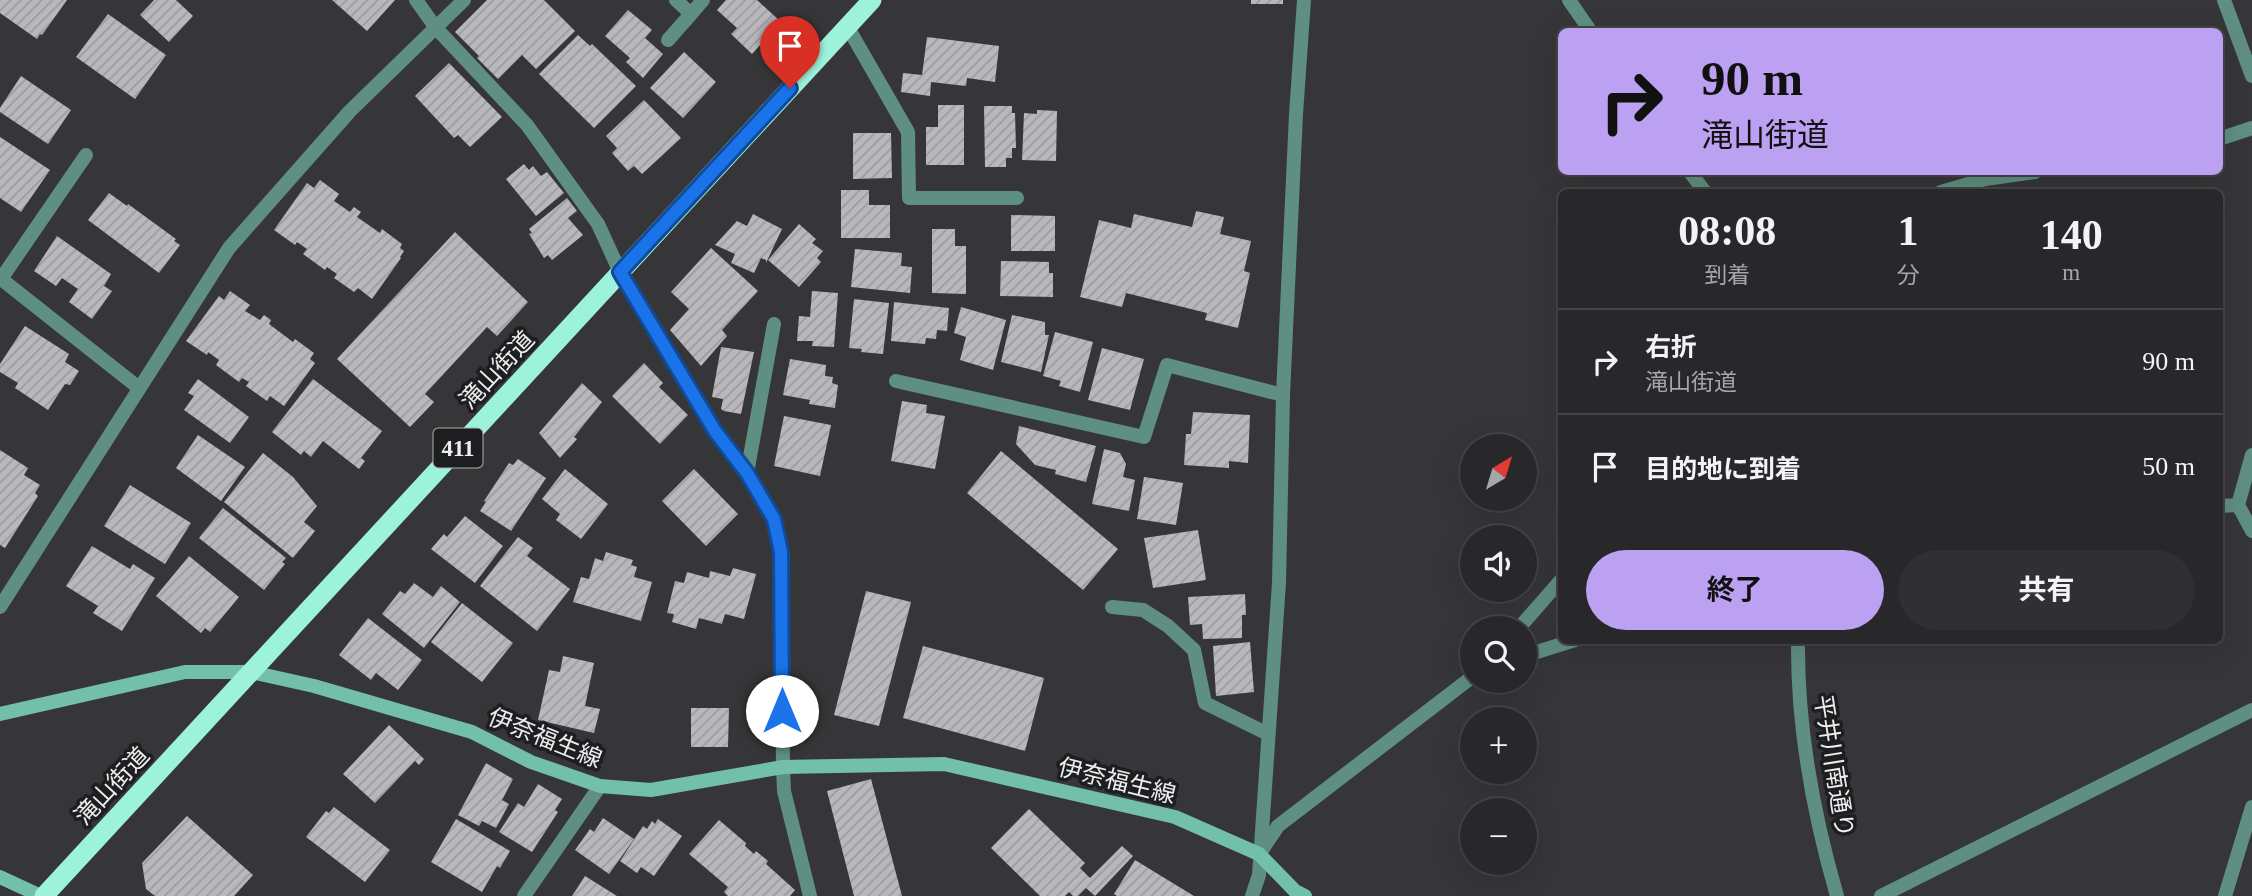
<!DOCTYPE html>
<html lang="ja">
<head>
<meta charset="utf-8">
<style>
	body { margin:0; font-family:"Times New Roman","Noto Sans JP",serif; background:#303033; color:#f1f3f6; height:100vh; display:flex; flex-direction:column; font-size:26px; white-space:nowrap }
	* { box-sizing:border-box; margin:0 }
	p { font-size:23px; color:#a5a6a9 }
	.icon { flex:none; width:38px; height:38px; fill:none; stroke:currentColor; stroke-width:2; stroke-linecap:round; stroke-linejoin:round }
	.map { position:relative; flex:1; overflow:hidden }
	.drawer { position:absolute; left:1558px; top:189px; width:665px; height:455px; display:flex; flex-direction:column; background:#28282b; border-radius:10px; box-shadow:0 7px 28px #0002,0 0 0 2px #444447 }
	.drawer>* { flex:none }
	.top-card { position:absolute; left:1558px; top:28px; width:665px; height:147px; border-radius:10px; box-shadow:0 7px 28px #0002,0 0 0 2px #444447; background:#bca0f2; color:#111; overflow:hidden }
	.needle { width:46px; rotate:38deg }
	.controls { position:absolute; left:1460px; top:434px; display:grid; gap:14px }
	.controls a { display:grid; place-items:center; width:77px; height:77px; border-radius:50%; background:#28282b; box-shadow:0 7px 28px #0002,0 0 0 2px #444447; font-size:35px }
	.pin { position:absolute; display:grid; place-items:center; width:60px; height:60px; color:#fff; margin:-72px -30px; border-radius:50% 50% 50% 0; rotate:-45deg; box-shadow:0 0 7px #0007 }
	.pin .icon { rotate:45deg }
	.me { position:absolute; width:77px; margin:-38px; rotate:0deg; stroke-linejoin:round; filter:drop-shadow(0 0 5px #0008) }
	.turn { display:flex; align-items:center; gap:24px; height:147px; padding:0 28px; font-size:32px }
	.turn .icon { width:91px; height:91px; stroke-width:2.5 }
	.turn b { display:block; font-size:49px; line-height:60px }
	.eta { display:flex; justify-content:space-evenly; align-items:center; height:119px; text-align:center }
	.eta b { font-size:42px; font-weight:700; line-height:49px }
	.action { display:flex; gap:14px; margin-top:auto; padding:14px 28px }
	.action a { flex:1; height:80px; border-radius:42px; background:#bca0f2; color:#111; font-size:28px; font-weight:700; line-height:80px; text-align:center }
	.action a+a { background:#303033; color:#f1f3f6 }
	ul { padding:0; list-style:none }
	li { display:flex; align-items:center; gap:21px; height:105px; padding:0 28px; border-top:2px solid #444447 }
	li div { flex:1 }
	li b { display:block; font-size:26px }
	li em { font-style:normal }
	.map>svg:first-child { display:block }
	.building { fill:url(#building-hatch) }
	.lines { fill:none; stroke-linecap:round; stroke-linejoin:round }
	.service { stroke:#5f8f81; stroke-width:14 }
	.minor { stroke:#5f8f81; stroke-width:14 }
	.secondary { stroke:#72c0ab; stroke-width:14 }
	.trunk { stroke:#9df2db; stroke-width:19 }
	.route-casing { stroke:#114b97; stroke-width:18 }
	.route { stroke:#1a73e8; stroke-width:12 }
	.labels { text-anchor:middle; stroke-width:7; stroke-linejoin:round; paint-order:stroke }
	.shield { fill:#1d1e1f; stroke:#afb0b1; stroke-width:2 }
	.shield-label { font-size:23px; font-weight:bold; fill:#eeeef0 }
	.street-label { font-size:24px; fill:#eeeef0; stroke:#1d1e1f }
</style>
</head>
<body>
<div class="map">
<svg width="2252" height="896" viewBox="0 0 2252 896">
	<defs>
		<pattern id="building-hatch" width="6" height="6" patternUnits="userSpaceOnUse" patternTransform="scale(1.75)"><rect width="6" height="6" fill="#b8b7bb"/><path d="M-1 1l2-2M0 6l6-6M5 7l2-2" fill="none" stroke="#9c9b9e"/></pattern>
	</defs>
	<rect width="100%" height="100%" fill="#363639"/>
	<!-- building -->
	<path class="building" d="M0,0h67l-25,35 -2,-1 -3,5 -37,-26z
		M154,0h22l17,16 -24,26 -29,-27z
		M332,0h63l-28,31z
		M487,0h57l31,31 -39,38 -14,-14 -24,24 -21,-21 2,-2 -24,-24z
		M726,0h31l24,22 -29,32 -21,-20 6,-6 -20,-18z
		M1251,0h32v4h-32z
		M628,10l24,20 -7,8 18,16 -20,24 -17,-16 4,-4 -25,-22z
		M108,14l58,41 -31,44 -59,-42z
		M578,35l12,11 2,-2 44,42 -42,42 -55,-54z
		M927,37l72,9 -4,36 -28,-4 -1,8 -35,-4 -1,14 -29,-4 2,-19 19,2z
		M684,52l32,30 -33,36 -33,-30z
		M449,63l53,54 -32,30 -12,-12 -4,3 -39,-42z
		M21,76l50,34 -23,34 -48,-32v-4z
		M644,100l37,38 -39,36 -8,-8 -6,5 -16,-18 5,-5 -11,-12z
		M938,105h26v60h-38v-38h12z
		M984,106h28v7h3l1,35h-4v10h-6v9h-21z
		M1037,110l20,1 -1,50 -34,-1 2,-47 13,1z
		M853,133h38l1,45 -39,1z
		M0,137l50,33 -29,42 -21,-14z
		M524,164l5,6 4,-4 8,10 6,-4 17,21 -28,23 -30,-37z
		M320,180l19,14 -5,7 16,11 4,-5 7,5 -4,5 23,16 2,-4 20,15 -2,4 4,3 -4,6 1,1 -29,41 -14,-11 -4,4 -20,-14 3,-4 -10,-7 -2,3 -22,-16 4,-5 -10,-7 -2,3 -21,-15 33,-47 7,5z
		M841,190h28v15h21v33h-49z
		M109,193l18,13 1,-2 48,35 -2,2 6,4 -21,28 -71,-53z
		M567,198l10,13 -9,7 15,17 -31,25 -4,-5 -4,3 -15,-24 3,-1 -3,-4z
		M1196,211l28,6 -4,17 31,7 -7,30 6,2 -12,55 -33,-8 2,-7 -81,-20 -4,14 -42,-10 19,-77 32,8 3,-14 58,13z
		M753,214l29,15 -16,34v-3l-5,-2 -7,15 -23,-10 4,-9 -20,-9 22,-24 10,5z
		M1011,215l44,1v35h-44z
		M799,224l17,15 -4,4 11,8 -6,7 4,4 -22,25 -31,-27z
		M932,229h23v17h11v48l-34,-1z
		M455,232l73,70 -31,34 -10,-9 -62,67 9,8 -24,25 -73,-68z
		M57,236l54,38 -7,12 8,5 -20,28 -23,-17 9,-13 -16,-11 -6,8 -22,-15z
		M711,248l47,43 -36,39 5,6 -26,30 -31,-36 19,-21 -18,-17z
		M855,249l47,4 -1,13 11,1 -2,26 -59,-6z
		M1001,261l48,1v11h4v24l-53,-1z
		M230,291l20,14 -5,6 15,9 4,-5 7,5 -2,4 24,18 2,-3 19,14 -4,6 5,4 -31,43 -14,-10 -3,5 -21,-15 3,-4 -7,-4 -3,4 -23,-17 3,-5 -11,-8 -1,3 -21,-14 33,-45 5,4z
		M812,291l26,2 -4,54 -22,-1 1,-5h-16l2,-25 11,1z
		M854,299l35,4 -6,51 -22,-2 1,-3 -13,-1z
		M894,302l55,6 -2,23 -10,-1 -1,9 -10,-1 -1,6 -34,-3z
		M961,307l45,13 -13,50 -33,-10 6,-23 -12,-4z
		M1012,315l33,7v13h4l-8,37 -40,-10z
		M25,326l44,28 -4,8 14,9 -9,14 -5,-1 -17,26 -33,-22 3,-5 -18,-11v-8z
		M1055,332l38,10 -13,50 -21,-6 2,-5 -18,-5z
		M721,347l33,5 -13,62 -17,-3 -3,-2 2,-10 -11,-2z
		M1102,348l42,11 -14,51 -42,-10z
		M790,359l36,6 -1,11 8,1 -1,6 6,2 -3,23 -26,-4 1,-4 -27,-5z
		M644,363l19,20 -4,4 29,28 -28,29 -48,-48z
		M198,379l51,38 -19,26 -46,-33 10,-14 -6,-3z
		M313,379l69,52 -21,27 4,3 -6,8 -36,-28 -12,16 -7,-6 -3,4 -29,-23z
		M582,383l20,19 -28,35 3,2 -17,19 -21,-25z
		M902,401l25,4 -1,8 19,3 -10,53 -44,-8z
		M1193,412l57,3 -2,48 -19,-2v7l-45,-3 2,-31h5z
		M784,416l47,9 -11,51 -46,-10z
		M1019,426l77,20 -10,36 -31,-8 1,-4 -21,-5 -19,-21z
		M198,435l47,32 -24,34 -45,-33z
		M1104,449l16,4 6,11 -3,13 12,3 -6,31 -37,-7z
		M0,450l28,18 -4,7 16,10 -5,8 3,3 -33,52 -5,-3z
		M1001,451l117,98 -35,41 -116,-97z
		M263,453l30,24 24,29 -13,16 11,9 -22,27 -69,-56z
		M518,459l28,19 -35,53 -31,-20 6,-9 -2,-1 25,-38 4,2z
		M565,469l43,35 -27,35 -25,-19 4,-6 -18,-15z
		M694,469l44,45 -32,32 -44,-45z
		M1144,477l39,6 -7,42 -39,-6z
		M130,485l61,38 -26,41 -61,-38z
		M223,508l63,50 -4,4 3,2 -21,26 -65,-52z
		M465,516l38,30 -28,37 -44,-34 13,-15 3,3z
		M1198,530l8,50 -53,8 -9,-50z
		M518,537l15,11 -6,8 43,33 -33,42 -57,-45z
		M92,546l38,23 3,-5 22,14 -33,53 -29,-18 5,-7 -32,-20z
		M606,552l27,8 -2,5 6,2 -3,10 18,5 -11,39 -68,-19 8,-25 8,2 6,-21 8,3z
		M189,556l50,41 -29,35 -5,-4 -4,5 -45,-37z
		M733,568l23,6 -12,45 -19,-5 -3,10 -23,-6 -3,11 -24,-7 2,-8 -7,-1 8,-32 9,2 3,-11 22,6 1,-7 20,5z
		M414,583l19,14 8,-11 19,16 -36,46 -42,-34 18,-23 5,3z
		M866,591l45,11 -32,124 -45,-11z
		M1245,594l1,21h-4v23l-39,1 -1,-15 -12,1 -2,-28z
		M462,603l51,40 -31,39 -51,-40z
		M368,618l54,42 -24,30 -22,-17 -5,7 -32,-25z
		M1250,642l4,50 -38,4 -3,-50z
		M923,646l121,32 -19,73 -122,-33z
		M563,656l31,7 -9,43 15,3 -6,24 -56,-13 11,-50 11,2z
		M691,708h38l-1,39h-37z
		M389,725l35,34 -5,6 -4,-4 -40,42 -32,-29z
		M486,763l27,16 -11,21 7,4 -13,24 -14,-7 -3,5 -21,-11z
		M871,779l31,117h-48l-27,-105z
		M538,784l24,15 -7,11 3,2 -26,40 -33,-20 19,-29 6,4z
		M334,807l56,43 -25,32 -59,-45 20,-26 3,2z
		M1029,809l56,54 -5,5 10,10 32,-32 11,10 -38,40 -9,-8 -8,8h-5l-4,-4 -4,4h-25l-49,-48z
		M187,816l66,59 -19,21h-79l-9,-7 -4,-26z
		M603,818l31,21 -25,35 -34,-24 15,-21 4,3z
		M456,819l54,32 -10,17 -3,-2 -15,26 -51,-30z
		M658,819l24,17 -28,40 -13,-9 -4,6 -17,-12 23,-35 4,3 5,-8 3,3z
		M719,820l27,23 -1,3 9,8 2,-3 12,10 -2,3 29,26 -5,6h-62l-4,-4 4,-5 -39,-33z
		M1135,860l59,36h-77l-3,-2z
		M585,876l32,20h-45z"/>
	<g class="lines">
		<!-- service -->
		<path class="service" d="M676,0l15,14 12,-14
			M847,26l61,106 1,66h108
			M668,40l23,-26
			M1,279l85,-124
			M896,381l248,56 23,-72 116,30
			M747,473l27,-149
			M1112,607l31,3 25,16 26,24 11,53 63,31
			M783,767l1,24 26,105
			M1881,896l371,-186"/>
		<!-- minor -->
		<path class="minor" d="M416,0l20,28 91,97 71,99 22,48 95,159 32,42 27,46 7,33 2,215
			M1569,0l22,32
			M2224,0l28,76
			M2219,139l33,-11
			M1690,172l15,20
			M1941,192l44,-13 50,-7
			M0,278l139,110
			M2252,455l-14,50 14,26
			M2219,506l19,-1
			M0,607l229,-359 121,-137 114,-111
			M1519,628l42,-48
			M1798,640c-1,88 15,173 39,256
			M1524,656l51,-16
			M1260,853l18,-27 194,-149
			M524,896l76,-110
			M1252,896l7,-21 20,-292 4,-188 13,-281 8,-114
			M2225,896l27,-89"/>
		<!-- secondary -->
		<path class="secondary" d="M0,714l185,-42h66l63,14 158,46 59,30 69,24 51,4 132,-23 161,-3 231,53 84,37 36,37 10,5
			M0,877l41,19"/>
		<!-- trunk -->
		<path class="trunk" d="M44,896l828,-896"/>
	</g>
	<g class="lines">
		<defs>
			<path id="route" d="M782,711l-1,-159 -7,-33 -27,-46 -32,-42 -95,-159 170,-184"/>
		</defs>
		<!-- route casing -->
		<use href="#route" class="route-casing"/>
		<!-- route -->
		<use href="#route" class="route"/>
	</g>
	<g class="labels">
		<!-- shield labels -->
		<rect class="shield" x="433.5" y="428.5" width="49" height="39" rx="5"/>
		<g class="shield-label">
			<text x="458" y="456">411</text>
		</g>
		<!-- street labels -->
		<g class="street-label">
			<text transform="translate(497 370) rotate(-47)" y="8">滝山街道</text>
			<text transform="translate(545 738) rotate(22)" y="8">伊奈福生線</text>
			<text transform="translate(1834 766) rotate(81)" y="8">平井川南通り</text>
			<text transform="translate(1117 781) rotate(14)" y="8">伊奈福生線</text>
			<text transform="translate(112 786) rotate(-47)" y="8">滝山街道</text>
		</g>
	</g>
</svg>
<div class="controls">
<a><svg class="needle" viewBox="-14 -14 28 28"><path d="M0-13l5 13h-10z" fill="#e53935"/><path d="M0 13l5-13h-10z" fill="#a5a6a9"/></svg></a>
<a><svg class="icon" aria-label="sound" viewBox="0 0 24 24"><path d="M4 9h4l5-4v14l-5-4H4zM17 9q2 3 0 6"/></svg></a>
<a><svg class="icon" aria-label="search" viewBox="0 0 24 24"><circle cx="10" cy="10" r="6"/><path d="M15 15l6 6"/></svg></a>
<a>+</a>
<a>−</a>
</div>
<div class="pin" style="left:790px;top:88px;background:#d93025"><svg class="icon" aria-label="arrive" viewBox="0 0 24 24"><path d="M6 21V4h12l-3 4 3 4H6"/></svg></div>
<svg class="me" style="left:782px;top:711px" viewBox="-20 -20 40 40"><circle r="19" fill="#fff"/><path d="M0-13L10 11 0 6-10 11z" fill="#1a73e8"/></svg>
<div class="top-card">
<div class="turn"><svg class="icon" aria-label="right" viewBox="0 0 24 24"><path d="M7 20v-9h11M14 6l5 5-5 5"/></svg><div><b>90 m</b>滝山街道</div></div>
</div>
<section class="drawer">
<div class="eta">
<div><b>08:08</b><p>到着</p></div>
<div><b>1</b><p>分</p></div>
<div><b>140</b><p>m</p></div>
</div>
<ul>
<li><svg class="icon" aria-label="right" viewBox="0 0 24 24"><path d="M7 20v-9h11M14 6l5 5-5 5"/></svg><div><b>右折</b><p>滝山街道</p></div><em>90 m</em></li>
<li><svg class="icon" aria-label="arrive" viewBox="0 0 24 24"><path d="M6 21V4h12l-3 4 3 4H6"/></svg><div><b>目的地に到着</b></div><em>50 m</em></li>
</ul>
<div class="action"><a>終了</a><a>共有</a></div>
</section>
</div>
</body>
</html>
